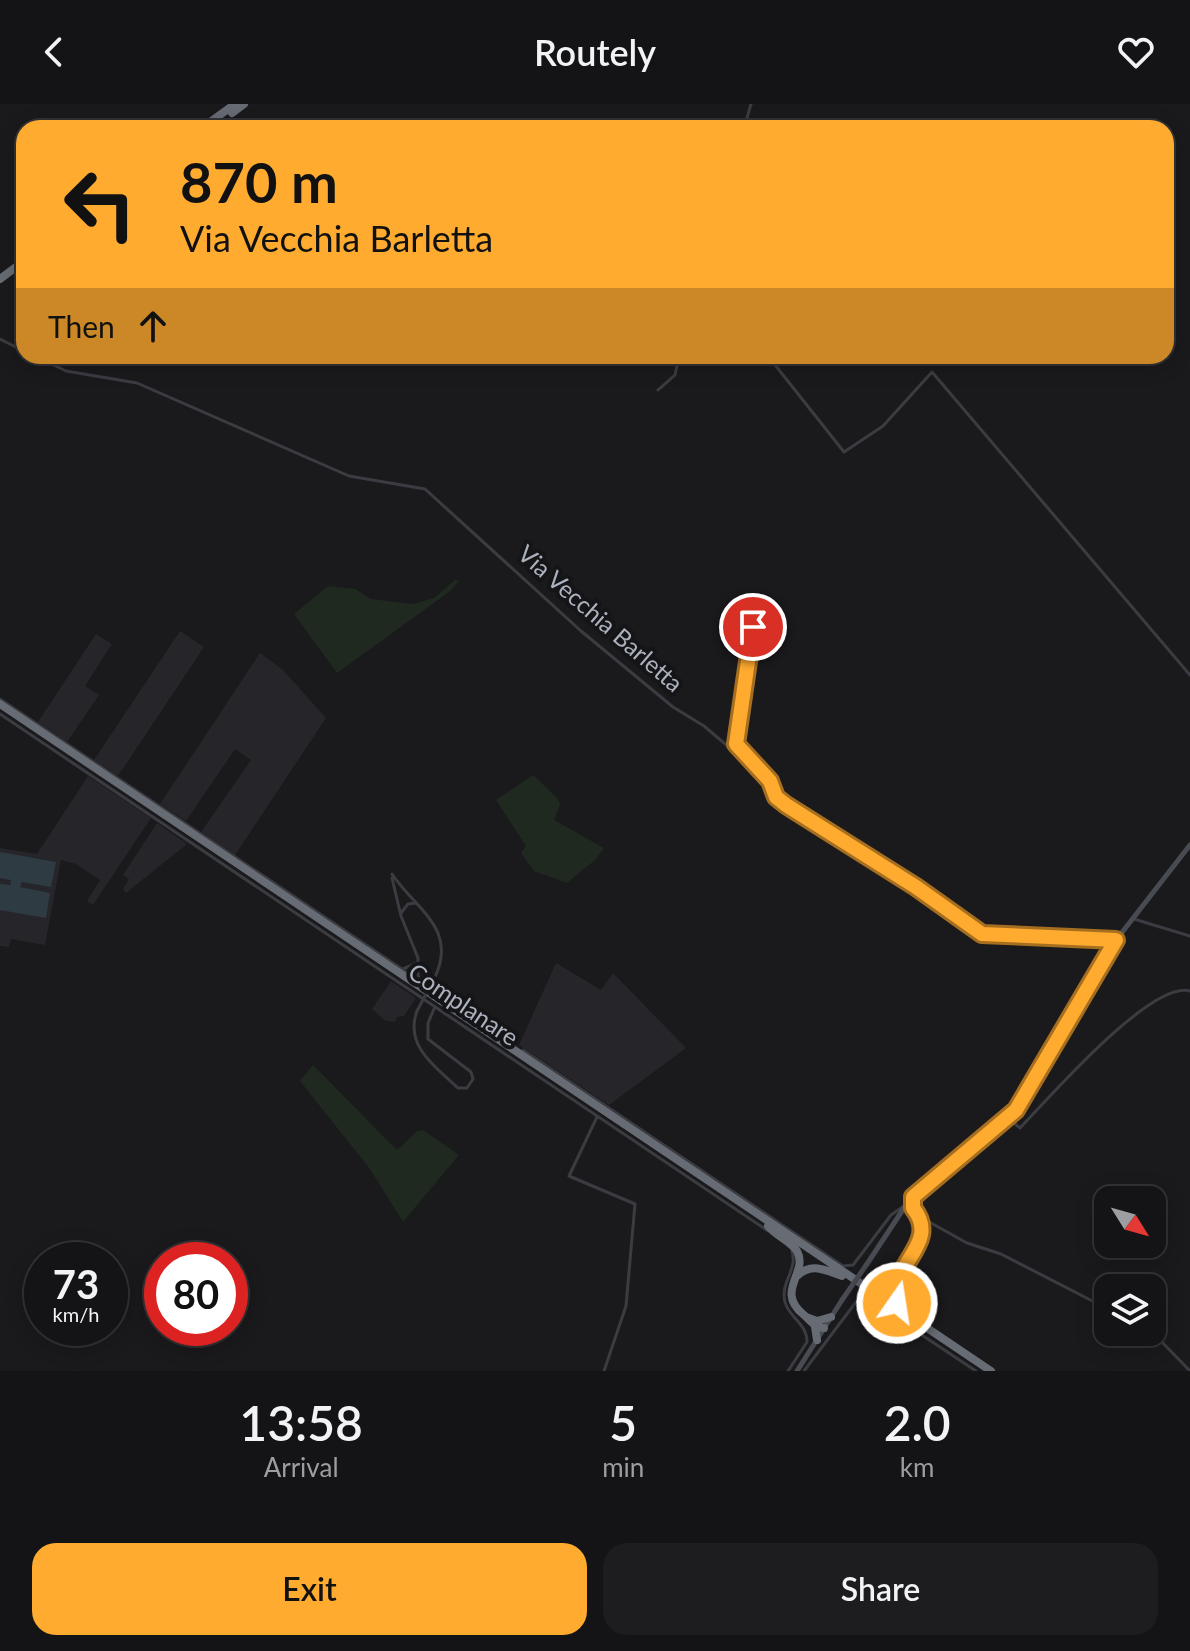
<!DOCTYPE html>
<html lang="en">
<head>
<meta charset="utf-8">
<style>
	body { margin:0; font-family:Lato,sans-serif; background:#1d1d1f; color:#f1f3f6; height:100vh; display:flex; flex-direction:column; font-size:30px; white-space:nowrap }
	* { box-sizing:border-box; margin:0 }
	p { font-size:26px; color:#9d9ea1 }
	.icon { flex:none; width:44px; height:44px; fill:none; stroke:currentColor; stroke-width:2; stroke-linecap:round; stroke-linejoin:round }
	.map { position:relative; height:1267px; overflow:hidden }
	.drawer { display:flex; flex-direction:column; background:#141416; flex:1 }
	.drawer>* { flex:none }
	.hud { position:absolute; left:16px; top:16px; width:1158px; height:244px; border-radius:24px; box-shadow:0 4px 20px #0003,0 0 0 2px #333335; background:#ffab30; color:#111; overflow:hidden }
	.needle { width:52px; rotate:127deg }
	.buttons { position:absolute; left:1094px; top:1082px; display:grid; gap:16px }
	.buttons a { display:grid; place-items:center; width:72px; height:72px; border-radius:16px; background:#141416; box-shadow:0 4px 20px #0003,0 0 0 2px #333335; font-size:40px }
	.speed { position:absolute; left:24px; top:1138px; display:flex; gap:16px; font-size:40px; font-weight:700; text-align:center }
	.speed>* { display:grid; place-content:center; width:104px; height:104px; border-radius:50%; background:#141416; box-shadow:0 4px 20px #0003,0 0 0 2px #333335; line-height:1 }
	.speed small { font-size:20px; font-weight:400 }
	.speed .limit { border:12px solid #d22; background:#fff; color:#111 }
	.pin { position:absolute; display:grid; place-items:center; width:68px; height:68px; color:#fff; margin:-34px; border:4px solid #fff; border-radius:50%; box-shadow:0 2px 8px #0007 }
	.me { position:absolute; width:88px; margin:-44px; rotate:13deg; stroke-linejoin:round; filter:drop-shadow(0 0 6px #0008) }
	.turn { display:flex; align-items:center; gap:28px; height:168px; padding:0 32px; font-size:36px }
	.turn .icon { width:104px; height:104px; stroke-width:2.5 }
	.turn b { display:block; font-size:56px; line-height:68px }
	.then { display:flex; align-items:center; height:76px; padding:0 32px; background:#0003; gap:16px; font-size:30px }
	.eta { display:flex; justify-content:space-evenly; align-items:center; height:136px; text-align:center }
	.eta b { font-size:48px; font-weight:600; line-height:56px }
	.button { display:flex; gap:16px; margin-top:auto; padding:16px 32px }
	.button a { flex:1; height:92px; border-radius:24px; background:#ffab30; color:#111; font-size:32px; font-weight:600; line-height:92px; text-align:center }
	.button a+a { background:#1d1d1f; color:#f1f3f6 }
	header { display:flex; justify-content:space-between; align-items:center; height:104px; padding:0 32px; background:#141416; font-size:36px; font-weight:600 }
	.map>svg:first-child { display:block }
	.built { fill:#26262a }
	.green { fill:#1f2920 }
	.water { fill:#2e3b43 }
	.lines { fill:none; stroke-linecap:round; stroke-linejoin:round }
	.street { stroke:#3b3c42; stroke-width:3 }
	.secondary { stroke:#484b52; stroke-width:5 }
	.highway { stroke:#666b74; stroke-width:8 }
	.street-bridge { stroke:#3b3c42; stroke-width:3 }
	.secondary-bridge { stroke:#484b52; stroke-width:5 }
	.route-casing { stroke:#a66f1f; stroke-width:20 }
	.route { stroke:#ffab30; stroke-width:14 }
	.labels { text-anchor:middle; stroke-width:8; stroke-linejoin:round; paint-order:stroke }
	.street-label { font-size:24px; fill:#abb2bd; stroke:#151518 }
</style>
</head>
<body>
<header><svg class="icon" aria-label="back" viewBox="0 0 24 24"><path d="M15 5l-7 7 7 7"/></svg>Routely<svg class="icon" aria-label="heart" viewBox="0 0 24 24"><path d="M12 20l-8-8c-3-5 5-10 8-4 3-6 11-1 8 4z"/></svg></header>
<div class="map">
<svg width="1190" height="1267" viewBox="0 0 1190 1267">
	<rect width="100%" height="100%" fill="#1a1a1d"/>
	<!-- built -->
	<path class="built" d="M180,527l24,16 -86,129 -24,-16z
		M96,530l16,10 -27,42 14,9 -32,47 -29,-20z
		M260,549l23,17 43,48 -91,137 -34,-23 50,-72 -16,-11 -49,72 -26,-17z
		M88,672l63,42 -58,87 -6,-4 13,-21 -24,-16 -15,-4 -16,85 -34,-6 -2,8 -9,-1v-98l37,6z
		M157,719l30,21 -61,49 -3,-4 6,-10 -6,-4z
		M556,859l45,27 12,-17 73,75 -77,57 -90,-60z
		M391,877l25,17 -12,18 -7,1 -2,5 -9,-1 -14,-12z"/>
	<!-- green -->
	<path class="green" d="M455,476l4,1 -10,11 -112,81 -43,-59 34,-28 27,3 16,10 42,5 21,-6z
		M533,671l25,24 2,6 -6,15 50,28 -9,12 -28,23 -33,-12 -13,-18 5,-7 -30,-46z
		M313,961l84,85 20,-19 6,-1 36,25 -56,67 -33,-53 -70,-88z"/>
	<!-- water -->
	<path class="water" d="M0,748l56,10 -5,25 -29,-5 -2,5 30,6 -4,25 -46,-8v-26l10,1 1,-5 -11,-2z"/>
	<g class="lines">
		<!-- street -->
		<path class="street" d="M744,24l7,-24
			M0,235l24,12
			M35,252l31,15 71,12 212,93 76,13 156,142 92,76 31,19 53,45 19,26 26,20 114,70 66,47 132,6
			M768,252l76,96 39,-26 49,-54 258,303
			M658,286l17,-15 4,-19
			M753,523l-18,113c6,22 32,31 40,53
			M0,595l445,299 41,27 9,2
			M0,610l768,517
			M392,770c24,36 67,55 42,105
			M392,774l9,38 17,42v18l3,5
			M401,809l7,-9 8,-1
			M1134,815l56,17
			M403,865l14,-6
			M417,907c-13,35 19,56 41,77h9l6,-9 -2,-7 -43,-33v-16l6,-14
			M523,946l320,216 10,-1 38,-50 13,-9
			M597,1013l-28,59 66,28 -9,102 -22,65
			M1008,1014l12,10c28,-29 131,-148 170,-137
			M931,1119l36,20 34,11 107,55
			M920,1144l10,-21 -8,-10
			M1147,1228l11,6 32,33
			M788,1267l19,-29c0,-19 -18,-24 -22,-40 -5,-20 13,-32 7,-51
			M804,1267l52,-69 10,-4 110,73"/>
		<!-- secondary -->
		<path class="secondary" d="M906,1101l5,8 10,4
			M867,1160l39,-59 110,-95 97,-166 77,-99
			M797,1267l45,-71"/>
		<!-- highway -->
		<path class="highway" d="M232,9l12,-9
			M202,24l33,-24
			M0,175l24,-18
			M0,600l991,667
			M768,1122c8,10 22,15 29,25 12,22 -23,40 7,64 7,6 10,12 20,13
			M797,1172c14,-14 28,-6 45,0
			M871,1184l16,1 11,-9
			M901,1204l-6,-17 26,-54v-20
			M809,1214l8,3 14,-4
			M815,1223l2,13"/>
		<!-- street-bridge -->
		<path class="street-bridge" d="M417,907l17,-32"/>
		<!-- secondary-bridge -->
		<path class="secondary-bridge" d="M842,1196l25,-36"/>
	</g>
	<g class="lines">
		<defs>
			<path id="route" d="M753,523l-17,117 34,37 6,16 10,8 130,82 66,47 134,6 -100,170 -103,87v11c29,36 -26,57 -16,95"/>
		</defs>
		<!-- route casing -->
		<use href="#route" class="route-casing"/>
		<!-- route -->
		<use href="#route" class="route"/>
	</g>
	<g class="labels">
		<!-- street labels -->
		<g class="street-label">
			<text transform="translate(600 515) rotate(41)" y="8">Via Vecchia Barletta</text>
			<text transform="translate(463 901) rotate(34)" y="8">Complanare</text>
		</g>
	</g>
</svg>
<div class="buttons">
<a><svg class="needle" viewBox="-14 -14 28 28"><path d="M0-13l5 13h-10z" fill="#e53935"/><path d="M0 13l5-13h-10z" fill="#9d9ea1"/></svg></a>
<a><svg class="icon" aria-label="layers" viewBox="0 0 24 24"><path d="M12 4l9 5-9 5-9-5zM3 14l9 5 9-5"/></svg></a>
</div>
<div class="speed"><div>73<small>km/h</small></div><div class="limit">80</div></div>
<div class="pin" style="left:753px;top:523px;background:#d93025"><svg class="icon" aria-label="arrive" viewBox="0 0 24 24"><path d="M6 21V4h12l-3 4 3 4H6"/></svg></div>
<svg class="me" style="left:897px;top:1199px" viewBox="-20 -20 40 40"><circle r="17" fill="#ffab30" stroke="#fff" stroke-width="3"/><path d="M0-11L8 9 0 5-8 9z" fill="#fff"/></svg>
<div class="hud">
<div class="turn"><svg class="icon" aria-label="left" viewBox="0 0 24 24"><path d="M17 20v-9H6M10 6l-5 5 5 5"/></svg><div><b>870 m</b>Via Vecchia Barletta</div></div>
<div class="then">Then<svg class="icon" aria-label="ahead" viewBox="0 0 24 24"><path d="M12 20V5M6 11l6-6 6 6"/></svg></div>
</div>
</div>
<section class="drawer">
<div class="eta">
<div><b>13:58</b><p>Arrival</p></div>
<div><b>5</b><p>min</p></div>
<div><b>2.0</b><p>km</p></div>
</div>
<div class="button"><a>Exit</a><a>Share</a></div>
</section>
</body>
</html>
